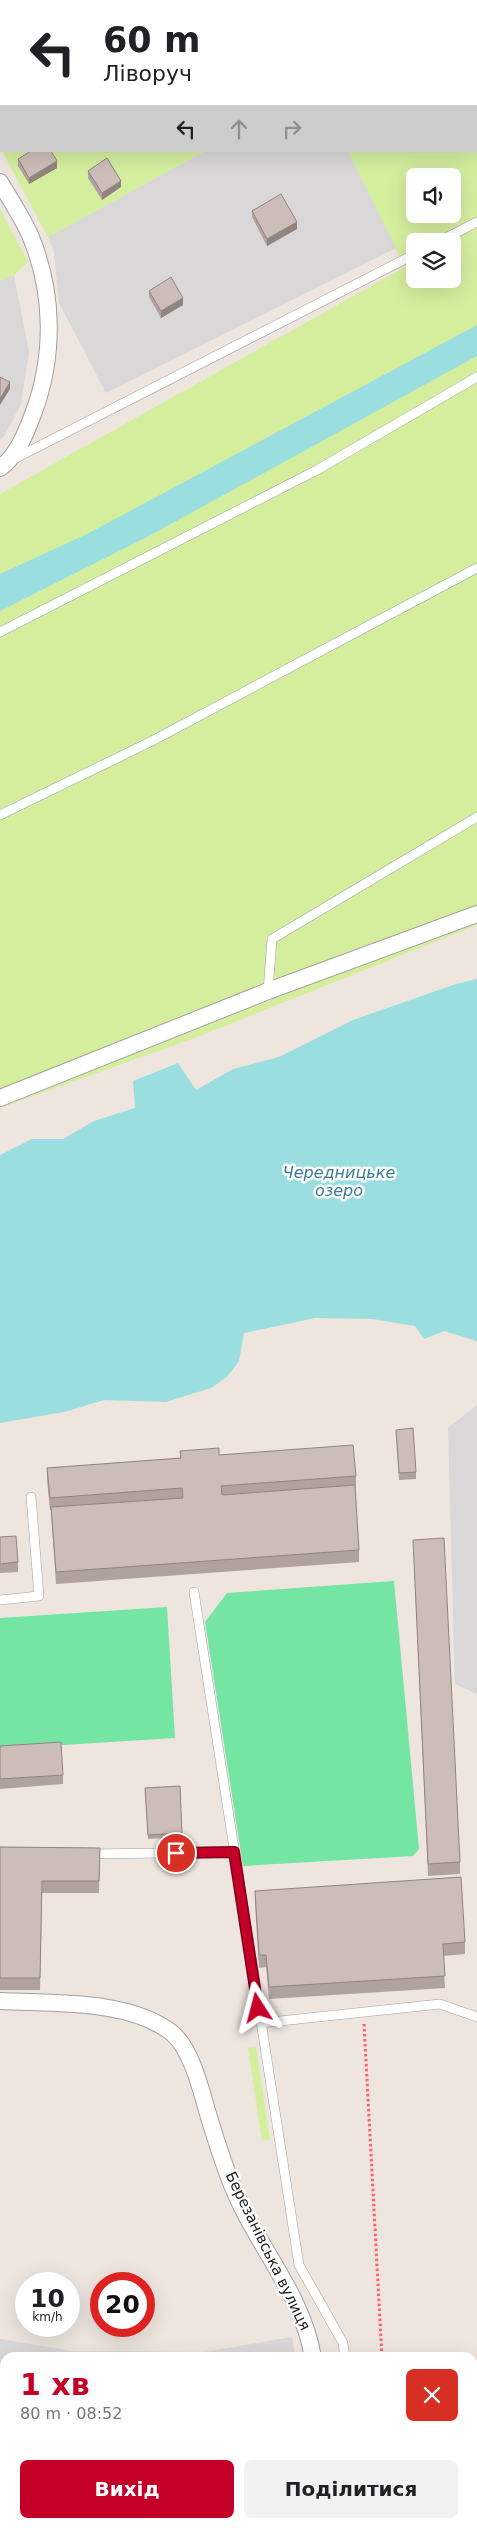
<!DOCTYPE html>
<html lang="uk">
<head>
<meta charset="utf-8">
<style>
	body { margin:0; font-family:"DejaVu Sans",sans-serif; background:#f2f2f2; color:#202124; height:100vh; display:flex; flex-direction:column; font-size:19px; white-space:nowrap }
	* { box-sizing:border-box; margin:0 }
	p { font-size:16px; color:#757577 }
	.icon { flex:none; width:28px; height:28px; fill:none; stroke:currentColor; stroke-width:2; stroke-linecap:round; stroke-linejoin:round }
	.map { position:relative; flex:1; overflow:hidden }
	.details { position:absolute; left:0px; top:2352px; width:478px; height:176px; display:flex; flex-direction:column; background:#fff; border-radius:15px 15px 0 0; box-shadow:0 5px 20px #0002 }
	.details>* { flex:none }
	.hud { position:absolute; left:0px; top:0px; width:478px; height:152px; box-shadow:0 5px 20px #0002; background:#fff; color:#202124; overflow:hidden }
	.controls { position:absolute; left:406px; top:168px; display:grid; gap:10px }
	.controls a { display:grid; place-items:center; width:55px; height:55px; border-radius:8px; background:#fff; box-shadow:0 5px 20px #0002; font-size:25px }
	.speed { position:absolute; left:15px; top:2272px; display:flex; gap:10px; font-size:25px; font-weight:700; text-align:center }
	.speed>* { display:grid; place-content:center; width:65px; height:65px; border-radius:50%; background:#fff; box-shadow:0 5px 20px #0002; line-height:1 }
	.speed small { font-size:12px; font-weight:400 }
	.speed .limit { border:8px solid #d22; background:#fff; color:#111 }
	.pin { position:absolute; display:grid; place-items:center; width:42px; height:42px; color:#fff; margin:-21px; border:2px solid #fff; border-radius:50%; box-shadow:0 1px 5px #0007 }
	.me { position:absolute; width:55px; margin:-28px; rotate:351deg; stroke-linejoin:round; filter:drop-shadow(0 0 4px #0008) }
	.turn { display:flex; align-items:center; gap:18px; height:105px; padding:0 20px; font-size:22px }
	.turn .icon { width:65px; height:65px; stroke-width:2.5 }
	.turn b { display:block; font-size:35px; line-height:42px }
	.lanes { display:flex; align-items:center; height:48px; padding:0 20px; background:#0003; justify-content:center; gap:25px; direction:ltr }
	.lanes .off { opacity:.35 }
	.round { display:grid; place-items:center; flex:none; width:52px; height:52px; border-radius:8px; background:#f2f2f2 }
	.overview { display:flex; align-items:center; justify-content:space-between; height:85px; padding:0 20px }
	h1 { font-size:30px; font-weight:600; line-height:38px; color:#c50028 }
	.primary-button { display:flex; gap:10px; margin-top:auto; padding:10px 20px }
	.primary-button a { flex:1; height:58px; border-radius:8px; background:#c50028; color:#fff; font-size:20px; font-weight:600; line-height:58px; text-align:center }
	.primary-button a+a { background:#f2f2f2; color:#202124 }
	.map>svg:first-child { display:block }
	.residential { fill:#d9d7d8 }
	.grass { fill:#d5ee9e; fill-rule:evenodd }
	.pitch { fill:#74e5a3 }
	.water { fill:#9adee0 }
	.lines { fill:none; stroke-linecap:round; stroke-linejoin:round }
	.lane-casing { stroke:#a1a1a1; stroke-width:10 }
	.street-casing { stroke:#a1a1a1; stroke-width:18 }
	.path { stroke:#ff5e6e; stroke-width:3; stroke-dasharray:2.5 2.5; stroke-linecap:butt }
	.lane { stroke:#fff; stroke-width:9 }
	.street { stroke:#fff; stroke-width:16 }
	.wall { fill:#b0a39e }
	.shaded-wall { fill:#908481 }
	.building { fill:#cdbdb8; stroke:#908481 }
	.route-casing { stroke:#80001a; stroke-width:12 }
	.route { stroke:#c50028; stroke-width:9 }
	.labels { text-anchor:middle; stroke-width:5; stroke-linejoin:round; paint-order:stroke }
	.street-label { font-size:15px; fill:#1a1a1a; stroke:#fff }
	.water-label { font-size:16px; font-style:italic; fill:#397c99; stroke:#fff }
</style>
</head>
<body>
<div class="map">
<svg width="477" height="2528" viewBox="0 0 477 2528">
	<rect width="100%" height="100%" fill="#ede5de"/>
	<!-- residential -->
	<path class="residential" d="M205,151h143l48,97 -290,145 -47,-90 -5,-51 -6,-15z
		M14,275l15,77 -8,52 -16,31 -5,5v-159z
		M477,1405v289l-22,-10 -7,-256z
		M292,2337l3,20 -290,1v121h-5v-140l72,12 132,1z
		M0,2521l5,1v2h275l1,4h-281z"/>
	<!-- grass -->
	<path class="grass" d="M0,0h477v925l-272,109 -205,74v-614l405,-227 -57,-116h128v-150h-475v148zM415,176h37v38h-37zM415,241h37v38h-37z
		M2,151h203l-157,86z
		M0,209l28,53 -14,13 -14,6z
		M256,2047l14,92 -8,2 -14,-93z"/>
	<!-- pitch -->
	<path class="pitch" d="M394,1581l25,268 -6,7 -170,10 -38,-244 22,-29z
		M167,1607l8,131 -175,11v-131z"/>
	<!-- water -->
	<path class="water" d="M477,325v31l-328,180 -149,75v-37l89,-41z
		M477,979v362l-33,-10 -20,8 -9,-13 -42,-7 -58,-1 -71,15 -5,28 -12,16 -16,11 -45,14 -62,-2 -40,12 -64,11v-268l32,-16h31l31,-18 41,-13 -2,-27 45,-18 18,27 37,-21 46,-12 74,-37 103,-36z"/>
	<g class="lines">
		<defs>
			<path id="lane" d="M223,1l3,-1
				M0,105h1
				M440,241l37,-19
				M14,459l401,-205
				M0,632l317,-162 160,-93
				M0,815l152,-74 325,-173
				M268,991l4,-52 205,-122
				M194,1592l105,673 44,78 2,15
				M0,1600l39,-4 -8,-99
				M89,1854l145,-2
				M261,2023l179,-19 37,13
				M368,2524v4"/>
			<path id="street" d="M0,182c10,17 22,35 30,53 24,57 25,121 3,179 -7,19 -16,42 -33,54
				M0,1098l268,-107 209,-77
				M0,2001c53,3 129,-2 172,32 22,18 31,67 40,94 9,29 19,60 34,88 24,46 59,90 67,143
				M0,2501h5
				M340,2524l1,4"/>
		</defs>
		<!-- lane casing -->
		<use href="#lane" class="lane-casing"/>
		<!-- street casing -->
		<use href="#street" class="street-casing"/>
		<!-- path -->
		<path class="path" d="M364,2024l18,334
			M396,2524l1,4"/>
		<!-- lane -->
		<use href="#lane" class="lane"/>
		<!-- street -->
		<use href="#street" class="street"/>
	</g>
	<!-- wall -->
	<path class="wall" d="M18,159l39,9 -28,16 -11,-18z
		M88,171l33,16 -19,13 -14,-22z
		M252,211l45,18 -30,17 -15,-29z
		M149,291l34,14 -22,13 -12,-21z
		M396,1430l20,42v7l-17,1z
		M180,1451l39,4 137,21v12h-1l4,62v12l-303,22 -5,-74h-1l-3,-30v-12l133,-10z
		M0,1537l18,25v10l-18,1z
		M413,1540l47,322v12l-32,2z
		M0,1746l63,29v9l-63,5z
		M180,1786l2,51 -34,2 -3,-51z
		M0,1847l100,1 -1,45h-57l-2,97h-40z
		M255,1891l210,51v12l-22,2 2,32 -176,11 -3,-32 -7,1 -4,-65z
		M0,2416h5v17h-5z
		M0,2443h5v25h-5z"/>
	<!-- shaded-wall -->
	<path class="shaded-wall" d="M57,161v7l-28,16v-6z
		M121,181v6l-19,13v-7z
		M297,222v7l-30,17v-7z
		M183,298v7l-22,13v-7z
		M10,382v7l-10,16v-6z"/>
	<!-- building -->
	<path class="building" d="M31,151h20l6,10 -28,17 -11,-19z
		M107,158l14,23 -19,12 -14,-22z
		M281,194l16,28 -30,17 -15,-28z
		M171,277l12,21 -22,13 -12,-20z
		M0,377l10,5 -10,17z
		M413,1428l3,44 -17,1 -3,-43z
		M353,1445l3,31 -135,10 1,9 133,-10 4,65 -303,22 -5,-65 132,-9 -1,-10 -132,10 -3,-30 134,-10 -1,-7 39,-3v7z
		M16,1536l2,26 -18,2v-27z
		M444,1538l16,324 -32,2 -15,-324z
		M61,1742l2,33 -63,4v-33z
		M180,1786l2,47 -34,2 -3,-47z
		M0,1847l100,1 -1,33h-57l-2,97h-40z
		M461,1877l4,65 -22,2 2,32 -176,11 -3,-32h-7l-4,-64z
		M0,2416h5v13h-5z
		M0,2443h5v22l-5,-1z"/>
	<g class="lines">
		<defs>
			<path id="route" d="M176,1853l58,-1 24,156"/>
		</defs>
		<!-- route casing -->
		<use href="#route" class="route-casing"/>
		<!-- route -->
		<use href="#route" class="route"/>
	</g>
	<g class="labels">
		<!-- street labels -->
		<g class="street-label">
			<text transform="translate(268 2251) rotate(64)" y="5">Березанівська вулиця</text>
		</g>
		<!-- water labels -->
		<g class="water-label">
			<text x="339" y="1178">Чередницьке<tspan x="339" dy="18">озеро</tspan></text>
		</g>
	</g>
</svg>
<div class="controls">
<a><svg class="icon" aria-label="sound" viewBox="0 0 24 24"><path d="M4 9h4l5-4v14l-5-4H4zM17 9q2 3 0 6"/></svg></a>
<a><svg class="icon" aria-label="layers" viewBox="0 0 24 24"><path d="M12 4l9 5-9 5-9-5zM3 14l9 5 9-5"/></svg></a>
</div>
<div class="speed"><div>10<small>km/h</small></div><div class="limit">20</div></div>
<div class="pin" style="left:176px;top:1853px;background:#d93025"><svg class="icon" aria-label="arrive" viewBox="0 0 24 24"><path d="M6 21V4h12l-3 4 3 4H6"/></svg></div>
<svg class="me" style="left:258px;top:2008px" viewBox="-20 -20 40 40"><path d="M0-17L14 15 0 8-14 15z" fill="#c50028" stroke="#fff" stroke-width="4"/></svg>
<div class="hud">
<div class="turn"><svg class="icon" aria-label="left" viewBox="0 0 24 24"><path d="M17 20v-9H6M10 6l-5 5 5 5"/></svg><div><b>60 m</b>Ліворуч</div></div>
<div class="lanes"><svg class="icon" aria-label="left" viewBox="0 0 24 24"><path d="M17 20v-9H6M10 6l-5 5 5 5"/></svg><svg class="icon off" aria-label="ahead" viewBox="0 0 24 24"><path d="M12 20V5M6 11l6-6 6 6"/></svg><svg class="icon off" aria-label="right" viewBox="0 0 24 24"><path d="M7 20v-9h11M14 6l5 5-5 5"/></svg></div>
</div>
<section class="details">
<div class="overview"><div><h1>1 хв</h1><p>80 m · 08:52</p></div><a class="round" style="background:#d93025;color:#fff"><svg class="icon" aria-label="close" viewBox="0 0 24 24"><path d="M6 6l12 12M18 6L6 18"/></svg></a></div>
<div class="primary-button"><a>Вихід</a><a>Поділитися</a></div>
</section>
</div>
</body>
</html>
